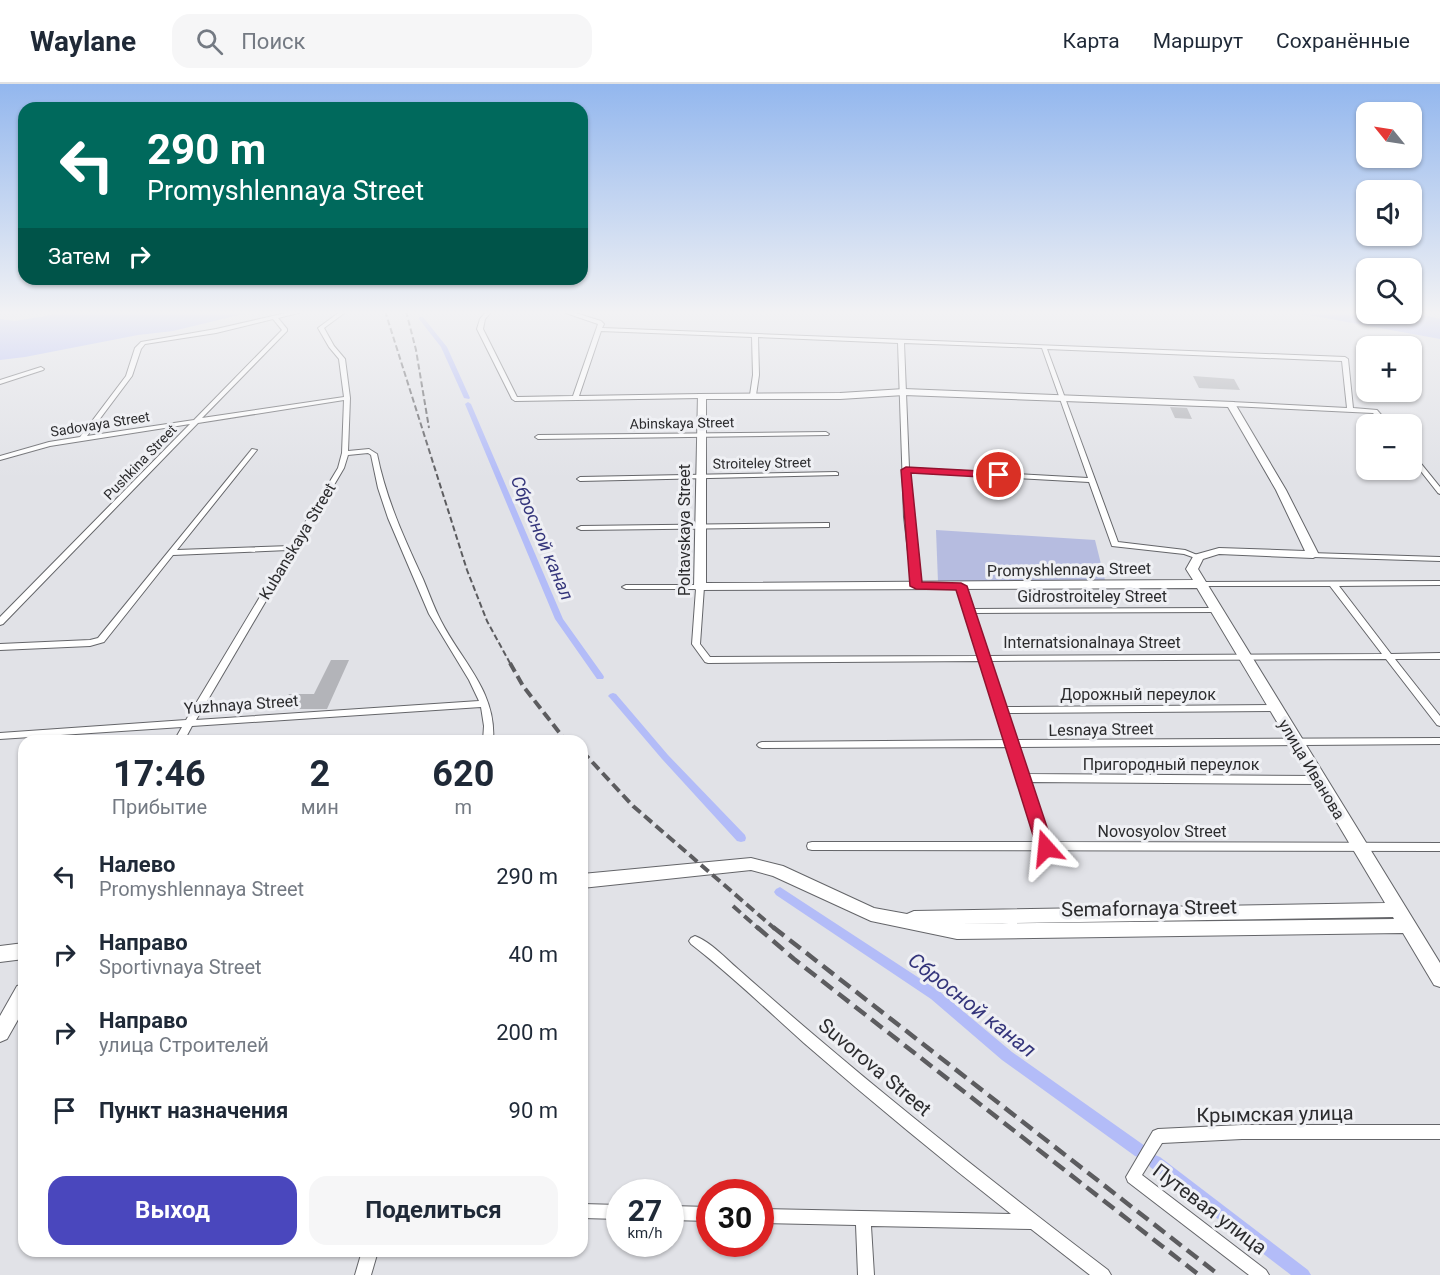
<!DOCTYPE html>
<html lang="ru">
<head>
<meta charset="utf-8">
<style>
	body { margin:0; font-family:Roboto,sans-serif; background:#f6f6f7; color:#1f2937; height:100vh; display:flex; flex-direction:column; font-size:22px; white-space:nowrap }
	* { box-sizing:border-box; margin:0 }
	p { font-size:20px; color:#747a83 }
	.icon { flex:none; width:33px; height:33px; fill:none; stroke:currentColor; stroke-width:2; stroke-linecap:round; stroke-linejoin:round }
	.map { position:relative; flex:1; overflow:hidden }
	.drawer { position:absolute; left:18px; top:651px; width:570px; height:522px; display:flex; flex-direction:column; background:#fff; border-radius:18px; box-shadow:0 2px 4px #0004 }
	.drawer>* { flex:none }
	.top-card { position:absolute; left:18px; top:18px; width:570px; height:183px; border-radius:18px; box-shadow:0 2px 4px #0004; background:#00695c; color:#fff; overflow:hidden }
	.needle { width:39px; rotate:300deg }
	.controls { position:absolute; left:1356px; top:18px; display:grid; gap:12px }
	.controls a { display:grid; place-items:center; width:66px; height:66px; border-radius:12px; background:#fff; box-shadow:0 2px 4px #0004; font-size:30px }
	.speed { position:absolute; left:606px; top:1095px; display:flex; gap:12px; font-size:30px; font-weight:700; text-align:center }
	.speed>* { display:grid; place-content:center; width:78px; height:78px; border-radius:50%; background:#fff; box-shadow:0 2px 4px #0004; line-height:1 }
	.speed small { font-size:15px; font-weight:400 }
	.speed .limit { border:9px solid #d22; background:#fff; color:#111 }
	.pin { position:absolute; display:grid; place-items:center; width:51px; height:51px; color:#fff; margin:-26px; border:3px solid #fff; border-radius:50%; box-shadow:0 2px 6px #0007 }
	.me { position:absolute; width:66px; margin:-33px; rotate:342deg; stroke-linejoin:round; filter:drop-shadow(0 0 4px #0008) }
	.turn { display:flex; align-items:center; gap:21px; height:126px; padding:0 30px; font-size:27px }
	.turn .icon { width:78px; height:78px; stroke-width:2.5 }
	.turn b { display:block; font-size:42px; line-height:51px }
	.then { display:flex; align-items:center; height:57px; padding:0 30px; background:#0003; gap:12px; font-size:22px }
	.eta { display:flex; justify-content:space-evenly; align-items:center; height:102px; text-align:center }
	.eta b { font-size:36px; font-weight:700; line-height:42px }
	.cta { display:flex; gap:12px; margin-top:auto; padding:12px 30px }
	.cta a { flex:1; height:69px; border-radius:18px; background:#4a47bd; color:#fff; font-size:24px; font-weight:700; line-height:69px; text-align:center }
	.cta a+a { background:#f6f6f7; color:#1f2937 }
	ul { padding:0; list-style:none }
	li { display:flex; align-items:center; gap:18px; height:78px; padding:0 30px }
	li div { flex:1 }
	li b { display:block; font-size:22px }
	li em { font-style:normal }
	header { display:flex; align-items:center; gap:36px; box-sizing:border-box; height:84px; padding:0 30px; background:#fff; border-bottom:2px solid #e0e1e3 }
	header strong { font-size:28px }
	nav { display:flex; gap:33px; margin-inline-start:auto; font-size:21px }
	.search { width:420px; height:54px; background:#f6f6f7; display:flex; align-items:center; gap:15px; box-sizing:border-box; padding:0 21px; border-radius:18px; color:#747a83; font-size:22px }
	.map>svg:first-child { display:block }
	.green { fill:#b6bce0 }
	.water { fill:#b3bcf8 }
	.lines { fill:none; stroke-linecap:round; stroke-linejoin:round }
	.canal { fill:#b3bcf8; fill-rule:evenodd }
	.building { fill:#b3b4b9 }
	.street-casing { stroke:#646569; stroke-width:2 }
	.secondary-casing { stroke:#646569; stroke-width:2 }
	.street { fill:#fff; fill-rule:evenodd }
	.secondary { fill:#fff; fill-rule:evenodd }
	.rail-far2 { stroke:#5c5c5f; stroke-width:2; stroke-dasharray:6 3; stroke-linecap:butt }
	.rail-far1 { stroke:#5c5c5f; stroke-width:4; stroke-dasharray:10 5; stroke-linecap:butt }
	.rail { stroke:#5c5c5f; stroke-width:4.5; stroke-dasharray:14 7; stroke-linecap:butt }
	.route { fill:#e11d48; stroke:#92132f; stroke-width:1.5 }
	.labels { text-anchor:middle; stroke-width:6; stroke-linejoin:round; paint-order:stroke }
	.far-street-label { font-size:14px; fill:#2c2c2e; stroke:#eff0f4 }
	.street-label { font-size:16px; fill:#2c2c2e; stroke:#eff0f4 }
	.water-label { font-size:18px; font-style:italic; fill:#34357b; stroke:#eff0f4 }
	.near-street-label { font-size:20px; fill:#2c2c2e; stroke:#eff0f4 }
	.near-water-label { font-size:21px; font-style:italic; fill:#34357b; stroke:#eff0f4 }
</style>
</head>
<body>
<header>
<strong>Waylane</strong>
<div class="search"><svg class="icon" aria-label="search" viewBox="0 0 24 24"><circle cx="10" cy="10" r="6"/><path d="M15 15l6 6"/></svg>Поиск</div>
<nav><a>Карта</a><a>Маршрут</a><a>Сохранённые</a></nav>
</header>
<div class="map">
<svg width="1440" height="1191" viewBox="0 0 1440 1191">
	<rect width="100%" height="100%" fill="#e1e2e7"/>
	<!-- green -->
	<path class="green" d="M936,446l159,10 11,44 -168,-2z"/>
	<!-- water -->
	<path class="water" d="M75,227h193l-25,3 -70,17 -35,4 -113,22 -25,3v-41l15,2z
		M1287,227l125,1 28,7v20z"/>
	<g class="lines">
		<!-- canal -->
		<path class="canal" d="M419,233h4l24,30 23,51 -1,1 -5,-1 -23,-51 -22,-28z
			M468,318l3,2 92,215 40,56 1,2 -1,2h-6l-42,-60 -90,-215z
			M613,609l3,1 52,61 77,80 1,3 -1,3 -4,1 -4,-1 -75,-82 -52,-61 -2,-2 2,-2z
			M780,803l159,104 73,61 133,94 2,5 -2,5 -5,2 -5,-2 -133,-96 -71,-61 -155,-104 -2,-3 2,-3z
			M1155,1071l5,2 148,113 3,5h-20l-141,-108 -2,-5 2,-5z"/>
	</g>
	<!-- building -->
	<path class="building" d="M1193,292l41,3 6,11 -41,-2z
		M1170,323l17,1 5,11 -17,-1z
		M331,576h18l-22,49h-46l8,-15h25z"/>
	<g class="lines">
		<defs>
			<path id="street" d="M295,227h11l-28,7 9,11v2l-85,87 142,-21 -5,-38 -10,-12 -11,-19 23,-17h6l-23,17 10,18 11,13 5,39 -2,53 21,-2 8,5c9,45 27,84 46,125 6,14 11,29 18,42 21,41 56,71 52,120h-10l1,-15 -3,-19 -289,19 -8,15h-10l8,-14 -182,12v-6l186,-13 102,-170 -115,5 -69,87 -14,4 -90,4v-6l90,-4 8,-2 154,-189 5,1 -80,100 114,-4 47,-78 4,-15 2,-53 -146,23 -195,201 -3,1v-8l190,-193 -140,22 -50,14v-4l49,-14 31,-5 46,-61 9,-28 6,-6 75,-13zM273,235l9,11 -88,90 -107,16 45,-60 9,-27 4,-5 71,-11zM368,369l3,2 7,33 10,30 41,96 40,66 10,21 -283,19 148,-252 4,-13z
				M487,227h5l-7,8 -2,10 34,68 56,-1 25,-72 -38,-13h9l32,10 3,3 -2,4 743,29 3,2 5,49 24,2 12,14h-6l-10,-11 -142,-7 -3,-2 3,-2 116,6 -5,-47 -295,-12 71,193 67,8 17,7 -4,2 -14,-5 -72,-8 -23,-64 -179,-10 2,45 8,69 -4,2 -4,-2 -8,-69 -6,-174 -140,-6 1,38 -3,20 -3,2 -3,-2 3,-20 -1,-38 -151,-6 -22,65 122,-2 3,2 -3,2 -186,3 -3,-2 -35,-70 3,-10zM904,259l138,5 46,130 -179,-10z
				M41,283l3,2 -1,1 -43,14v-4z
				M826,348l3,2 -1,1 -290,4 -3,-2 3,-2z
				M1412,370l2,1 26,32v7l-2,-1 -26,-33z
				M836,388l2,1v2l-258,6 -3,-2 3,-2z
				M826,439h3v4l-248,3 -4,-2 4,-2z
				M1310,469l130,4v4l-127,-4 -4,-2z
				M1440,497v4l-101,1 52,68 49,-1v6h-45l45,57v10l-3,-1 -51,-66 -396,2 15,46 270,-2 5,3 -5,3 -268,2 9,27 424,-2v6l-422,3 9,27 292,2 4,1 1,3 -1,3 -4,1 -289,-2 20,60 390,1v8l-628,-1 -4,-1 -1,-3 1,-3 4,-1h227l-30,-95 -247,1 -3,-1 -2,-2 2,-2 3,-1 244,-2 -25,-79 -273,2 -3,-1 -13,-18 4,-55h-70l-4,-2 4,-2h77l1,2 -4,57 10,13 269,-1 -22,-70 4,-2 4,2 7,23 243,-1 4,2 -4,2 -241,1 14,43 394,-2 -52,-68h-130l-4,-2 4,-2z
				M695,852c16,6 30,22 43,33 25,22 50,44 76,66 95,81 194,159 294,235l3,5h-21l-59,-46 -160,-3 3,49h-16l-2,-50 -96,-2v-14l251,5c-70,-55 -139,-112 -207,-171 -37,-33 -73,-68 -113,-99l-2,-3 2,-3z
				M1242,1041h198v14h-198l-80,4 -20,32 124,95 3,5h-20l-121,-93 -2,-5 27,-46 5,-2z
				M582,1120l38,1v14l-38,-1z
				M670,1122l40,1v14l-40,-1z
				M362,1167h16l-7,24h-16z"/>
			<path id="secondary" d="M904,305l330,13 52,88 33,65 -6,3 -94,-4 -16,5 -5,10 242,394v24l-6,-2 -31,-52 -446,6 -86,-18 -98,-45 -22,-6 -169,18v-14l169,-16 32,8 91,42 33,6 7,-3 471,-8 -188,-315 -501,2 -2,-3 4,-193 142,-1zM904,311l324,12 48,83 29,61 -86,-3 -25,7 -8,14 7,11 -487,3v-184h134zM1393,833l1,2 -438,5z
				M24,859v16l-24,3v-16z
				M24,900v25l-17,30 -7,3v-26l17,-30z"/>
		</defs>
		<!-- street casing -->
		<use href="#street" class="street-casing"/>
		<!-- secondary casing -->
		<use href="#secondary" class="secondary-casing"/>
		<!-- street -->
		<use href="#street" class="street"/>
		<!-- secondary -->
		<use href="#secondary" class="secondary"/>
		<!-- rail-far2 -->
		<path class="rail-far2" d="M385,227l82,259 20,51 24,44
			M406,227l10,39 13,78"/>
		<!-- rail-far1 -->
		<path class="rail-far1" d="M510,579l13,23 43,55
			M582,667l51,55 142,123
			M733,822l26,23"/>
		<!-- rail -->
		<path class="rail" d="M757,843l37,32 405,316
			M773,843l446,348"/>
	</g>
	<!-- sky -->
	<linearGradient id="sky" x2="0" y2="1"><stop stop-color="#93b7ee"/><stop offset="0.58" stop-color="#f2f2f4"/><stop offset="1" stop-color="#f2f2f4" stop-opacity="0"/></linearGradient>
	<rect width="1440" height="394" fill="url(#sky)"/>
	<!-- route -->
	<path class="route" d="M906,383l93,5 5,3 -5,3 -88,-5 11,109 39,1 6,3 87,262 -3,4 -5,2 -6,-2 -3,-4 -81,-258 -40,-1 -6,-3 -9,-116z"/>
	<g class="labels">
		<!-- far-street labels -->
		<g class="far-street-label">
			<text transform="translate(682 339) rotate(-1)" y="5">Abinskaya Street</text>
			<text transform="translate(100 340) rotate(-9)" y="5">Sadovaya Street</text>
			<text transform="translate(140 378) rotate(-46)" y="5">Pushkina Street</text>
			<text transform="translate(762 379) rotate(-1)" y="5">Stroiteley Street</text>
		</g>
		<!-- street labels -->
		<g class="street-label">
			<text transform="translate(684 446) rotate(-90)" y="6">Poltavskaya Street</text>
			<text transform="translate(297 457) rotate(-59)" y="6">Kubanskaya Street</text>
			<text transform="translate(1069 485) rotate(-1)" y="6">Promyshlennaya Street</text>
			<text x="1092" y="518">Gidrostroiteley Street</text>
			<text x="1092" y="564">Internatsionalnaya Street</text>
			<text x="1138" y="616">Дорожный переулок</text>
			<text transform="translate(241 620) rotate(-4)" y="6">Yuzhnaya Street</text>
			<text transform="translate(1101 645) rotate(-1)" y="6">Lesnaya Street</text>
			<text x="1171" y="686">Пригородный переулок</text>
			<text transform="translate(1312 685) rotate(59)" y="6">улица Иванова</text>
			<text x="1162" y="753">Novosyolov Street</text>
		</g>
		<!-- water labels -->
		<g class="water-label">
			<text transform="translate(542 454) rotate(67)" y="6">Сбросной канал</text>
		</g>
		<!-- near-street labels -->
		<g class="near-street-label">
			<text transform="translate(1149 824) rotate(-1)" y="7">Semafornaya Street</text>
			<text transform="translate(875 983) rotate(40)" y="7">Suvorova Street</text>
			<text transform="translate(1275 1030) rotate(-1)" y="7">Крымская улица</text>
			<text transform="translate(1210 1125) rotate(37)" y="7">Путевая улица</text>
		</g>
		<!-- near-water labels -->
		<g class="near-water-label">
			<text transform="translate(972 921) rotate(38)" y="7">Сбросной канал</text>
		</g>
	</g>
</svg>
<div class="controls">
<a><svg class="needle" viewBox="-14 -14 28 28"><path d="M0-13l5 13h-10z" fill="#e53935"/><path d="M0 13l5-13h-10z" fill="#747a83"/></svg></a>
<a><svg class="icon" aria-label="sound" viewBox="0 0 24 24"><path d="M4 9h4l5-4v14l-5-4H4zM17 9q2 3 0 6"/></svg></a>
<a><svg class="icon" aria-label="search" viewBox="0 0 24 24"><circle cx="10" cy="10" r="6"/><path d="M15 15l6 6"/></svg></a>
<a>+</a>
<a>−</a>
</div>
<div class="speed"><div>27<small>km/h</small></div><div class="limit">30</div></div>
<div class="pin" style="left:999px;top:391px;background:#d93025"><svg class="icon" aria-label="arrive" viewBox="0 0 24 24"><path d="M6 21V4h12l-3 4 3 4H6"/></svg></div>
<svg class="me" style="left:1046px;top:764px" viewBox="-20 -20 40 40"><path d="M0-17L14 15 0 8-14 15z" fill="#e11d48" stroke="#fff" stroke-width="4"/></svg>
<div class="top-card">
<div class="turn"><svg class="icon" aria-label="left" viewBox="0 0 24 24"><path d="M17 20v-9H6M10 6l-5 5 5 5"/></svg><div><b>290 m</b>Promyshlennaya Street</div></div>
<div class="then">Затем<svg class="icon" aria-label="right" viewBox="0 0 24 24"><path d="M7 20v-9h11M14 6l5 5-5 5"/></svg></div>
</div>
<section class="drawer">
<div class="eta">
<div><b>17:46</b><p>Прибытие</p></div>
<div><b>2</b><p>мин</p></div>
<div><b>620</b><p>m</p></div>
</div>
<ul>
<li><svg class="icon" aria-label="left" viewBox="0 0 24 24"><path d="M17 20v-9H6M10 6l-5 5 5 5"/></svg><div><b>Налево</b><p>Promyshlennaya Street</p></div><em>290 m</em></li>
<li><svg class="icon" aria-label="right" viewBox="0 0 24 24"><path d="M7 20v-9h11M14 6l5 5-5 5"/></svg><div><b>Направо</b><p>Sportivnaya Street</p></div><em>40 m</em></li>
<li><svg class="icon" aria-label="right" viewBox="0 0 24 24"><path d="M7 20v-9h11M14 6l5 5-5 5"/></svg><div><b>Направо</b><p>улица Строителей</p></div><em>200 m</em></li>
<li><svg class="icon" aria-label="arrive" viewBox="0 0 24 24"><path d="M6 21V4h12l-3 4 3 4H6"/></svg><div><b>Пункт назначения</b></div><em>90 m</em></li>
</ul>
<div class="cta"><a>Выход</a><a>Поделиться</a></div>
</section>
</div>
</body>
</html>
